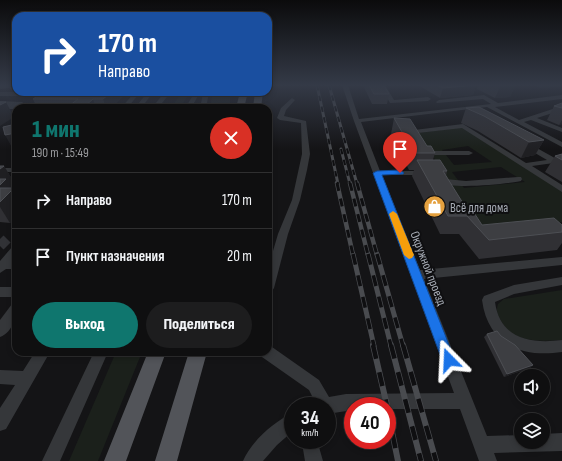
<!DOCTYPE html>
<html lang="ru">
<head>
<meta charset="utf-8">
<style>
	body { margin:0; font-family:"Sofia Sans Condensed",sans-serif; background:#1d1d1e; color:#f1f3f6; height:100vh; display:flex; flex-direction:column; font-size:15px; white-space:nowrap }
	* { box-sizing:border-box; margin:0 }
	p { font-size:13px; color:#9b9c9f }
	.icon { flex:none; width:22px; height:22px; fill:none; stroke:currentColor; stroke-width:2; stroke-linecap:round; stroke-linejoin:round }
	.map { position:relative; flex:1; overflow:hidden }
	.drawer { position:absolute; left:12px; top:104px; width:260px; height:252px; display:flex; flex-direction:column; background:#0f0f10; border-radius:12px; box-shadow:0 2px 6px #0003,0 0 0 1px #2f2f30 }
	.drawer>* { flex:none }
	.banner { position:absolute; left:12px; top:12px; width:260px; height:84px; border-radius:12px; box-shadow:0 2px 6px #0003,0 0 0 1px #2f2f30; background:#1a4fa0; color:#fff; overflow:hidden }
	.controls { position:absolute; left:514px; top:369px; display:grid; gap:8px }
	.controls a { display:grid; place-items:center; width:36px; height:36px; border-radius:50%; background:#0f0f10; box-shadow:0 2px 6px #0003,0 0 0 1px #2f2f30; font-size:20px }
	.speed { position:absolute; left:284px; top:397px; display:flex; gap:8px; font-size:20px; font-weight:700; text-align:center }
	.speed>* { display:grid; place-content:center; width:52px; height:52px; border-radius:50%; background:#0f0f10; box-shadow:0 2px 6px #0003,0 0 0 1px #2f2f30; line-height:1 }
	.speed small { font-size:10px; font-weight:400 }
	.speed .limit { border:6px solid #d22; background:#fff; color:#111 }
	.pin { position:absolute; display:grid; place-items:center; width:34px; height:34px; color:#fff; margin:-41px -17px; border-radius:50% 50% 50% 0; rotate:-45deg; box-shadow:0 0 4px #0007 }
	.pin .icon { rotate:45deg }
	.me { position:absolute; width:44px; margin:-22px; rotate:339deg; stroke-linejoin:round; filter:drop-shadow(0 0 3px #0008) }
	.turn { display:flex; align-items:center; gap:14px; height:84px; padding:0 20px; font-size:18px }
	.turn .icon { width:52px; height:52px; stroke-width:2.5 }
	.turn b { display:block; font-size:28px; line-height:34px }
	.round { display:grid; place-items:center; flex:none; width:42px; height:42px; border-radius:21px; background:#1d1d1e }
	.headline { display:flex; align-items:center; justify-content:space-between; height:68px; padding:0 20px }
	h1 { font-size:24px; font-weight:800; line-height:30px; color:#0f766e }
	.cta { display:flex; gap:8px; margin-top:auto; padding:8px 20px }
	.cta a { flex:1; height:46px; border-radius:24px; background:#0f766e; color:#fff; font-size:16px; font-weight:800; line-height:46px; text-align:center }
	.cta a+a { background:#1d1d1e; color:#f1f3f6 }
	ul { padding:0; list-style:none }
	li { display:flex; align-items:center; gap:12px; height:56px; padding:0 20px; border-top:1px solid #2f2f30 }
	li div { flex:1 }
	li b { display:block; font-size:15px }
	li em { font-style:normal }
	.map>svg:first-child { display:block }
	.green { fill:#1b201b; fill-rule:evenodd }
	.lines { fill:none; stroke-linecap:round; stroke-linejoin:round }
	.minor-tunnel { stroke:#313236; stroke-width:10; stroke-dasharray:10 5; stroke-linecap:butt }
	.minor { fill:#35373a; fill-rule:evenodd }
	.major { fill:#525459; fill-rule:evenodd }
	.rail-far3-casing { stroke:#494b4f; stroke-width:3 }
	.rail-far2-casing { stroke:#494b4f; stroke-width:4.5 }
	.rail-far1-casing { stroke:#494b4f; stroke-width:5 }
	.rail-casing { stroke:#494b4f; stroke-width:6 }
	.rail-far3 { stroke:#0f0f11; stroke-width:2; stroke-dasharray:5.5; stroke-linecap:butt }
	.rail-far2 { stroke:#0f0f11; stroke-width:3; stroke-dasharray:8; stroke-linecap:butt }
	.rail-far1 { stroke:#0f0f11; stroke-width:3.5; stroke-dasharray:11; stroke-linecap:butt }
	.rail { stroke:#0f0f11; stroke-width:4.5; stroke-dasharray:14; stroke-linecap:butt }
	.wall { fill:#303034 }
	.shaded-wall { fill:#1f1f22 }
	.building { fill:#3d3e42; stroke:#4d4f54 }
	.route { fill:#1a73e8; stroke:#114b97 }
	.slow { fill:#f59e0b }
	.labels { text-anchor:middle; stroke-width:4; stroke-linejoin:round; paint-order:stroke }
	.poi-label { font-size:13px; fill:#a7acb5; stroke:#0f0f11; text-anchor:start }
	.street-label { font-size:13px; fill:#a7acb5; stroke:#0f0f11 }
</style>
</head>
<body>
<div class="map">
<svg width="562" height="461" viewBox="0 0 562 461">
	<rect width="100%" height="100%" fill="#141416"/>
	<!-- green -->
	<path class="green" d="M182,92h8l-10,16h-9z
		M213,92h17v16h-20z
		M463,127l99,64v31l-82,8 -62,-97zM468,146l24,16 -38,3 -12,-15zM501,167l24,15 -61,6 -12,-16z
		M562,290v50c-23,1 -50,4 -62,-21 -3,-5 -4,-9 -2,-15l6,-5z
		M116,352h26l-44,109h-29z"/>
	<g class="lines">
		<!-- minor-tunnel -->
		<path class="minor-tunnel" d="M0,246l10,-10"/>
		<!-- minor -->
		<path class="minor" d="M0,85h16v2l-16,2z
			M342,85h6l11,34 132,-15 -8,-5 -46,4 -1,-1 3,-2 45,-5 14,8 64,-8v4l-67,8 24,13 43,-14v4l-25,8 25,10v4l-31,-12 -7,2 38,20v5l-75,-40 -126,15 19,49h47l4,2 -4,2h-45l38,95 142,-13v8l-138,14 63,157 34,-1v7h22v-8l19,-1v18l-68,2 3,8h-18l-19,-52h-73v-3h-34v4l-26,4v-8h-10l-8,-16 -47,-33 -2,-5h8v-6l4,1 47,33 10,17 17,-3 108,-1 -100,-272z
			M380,85h5l9,15 34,-3 3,2 -3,2 -38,2z
			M0,92h45l-11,4h-34z
			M135,92h34l1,1 -12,15h-6l11,-14h-11l-11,14h-6l11,-14h-7l-12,14h-6z
			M198,92h11l-3,16h-6l3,-14 -5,2 -7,12h-6l9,-14z
			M292,98l3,2 -9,10 -2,6 22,5 4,33 -3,16 -7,30 -12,34 -14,54 -2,3 -4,2v-25l10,-34 14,-34 10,-46 -1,-31 -21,-3 -3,-2 4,-10z
			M0,101l22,1 3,2 -11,5h-14v-4h11h-11z
			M463,124l63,39 21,-3 -24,-14v-4h3l36,20v5l-8,-4 -22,3 30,19v7l-100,-64 -44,5 6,8 -4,2 -2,-1 -7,-10 3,-2z
			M424,151h45l4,2 -4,2h-45z
			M0,168h16v4h-16z
			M518,177h3l1,2 -1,2c-13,3 -72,9 -80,1l4,-3 21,2z
			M16,246v11l-3,4h3v8h-10l-6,4v-12l12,-14z
			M562,277v8l-48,9 -19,8c5,37 36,42 67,38v12c-40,6 -74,-7 -80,-52l2,-4 30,-11z
			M0,287h16v10h-16z
			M16,303c0,12 -2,29 -16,34v-17l12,-16z
			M35,352h15l-44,77 -6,2v-23l15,-23 -15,-1v-14l23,1z
			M94,352h14l-48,109h-18z
			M293,413v18l-16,14 -14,16h-20c8,-19 31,-40 50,-48z
			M299,440h18l6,21h-18l-2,-12z"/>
		<!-- major -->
		<path class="major" d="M240,92h8l-4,16h-8z
			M255,92h8l-2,16h-8z
			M148,352h18l-40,109h-22z
			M189,352h18l-30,109h-22z"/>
		<defs>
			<path id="rail-far3" d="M317,85l21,99
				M329,85l28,99
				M341,149l9,35"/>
			<path id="rail-far2" d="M337,183l16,72
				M350,183l18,72
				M357,183l20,72"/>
			<path id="rail-far1" d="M353,254l21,92
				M368,254l23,92
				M377,254l26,92"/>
			<path id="rail" d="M373,345l14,61
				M391,345l30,116
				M403,345l33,116
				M387,407l11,54"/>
		</defs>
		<!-- rail-far3 casing -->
		<use href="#rail-far3" class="rail-far3-casing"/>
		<!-- rail-far2 casing -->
		<use href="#rail-far2" class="rail-far2-casing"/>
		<!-- rail-far1 casing -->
		<use href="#rail-far1" class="rail-far1-casing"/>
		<!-- rail casing -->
		<use href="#rail" class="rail-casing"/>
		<!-- rail-far3 -->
		<use href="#rail-far3" class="rail-far3"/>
		<!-- rail-far2 -->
		<use href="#rail-far2" class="rail-far2"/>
		<!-- rail-far1 -->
		<use href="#rail-far1" class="rail-far1"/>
		<!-- rail -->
		<use href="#rail" class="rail"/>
	</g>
	<!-- wall -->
	<path class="wall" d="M16,85v5h-4l-2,-2z
		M363,85h21l5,9 -2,10h-15z
		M418,85h58l-3,10 -33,3z
		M478,85h37l-5,12 -15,1 -18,-9z
		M534,85h28v1l-21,2z
		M44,92h81v2l-14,14h-74l-4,-9z
		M562,103v21l-3,1 -12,-5 7,-14z
		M466,108l78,32 -9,15 -14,3 -43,-27 -17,-8z
		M394,118l33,28 8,7 -2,7 14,11 -1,5 20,32 16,17h80v18l-5,7 -78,9 -20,-25h-19l-28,-58 2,-6h-5l-18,-36z
		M562,154v28l-17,-10 10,-16z
		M0,166h4l11,18 -4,3 5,4v26l-6,6 -10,-1z
		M487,334l14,2 32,29 -3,3 -26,9 -20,-40z"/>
	<!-- shaded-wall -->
	<path class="shaded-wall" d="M476,85l-3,10 -33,3 3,-10z
		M501,85h14l-5,12 -15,1z
		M543,85h19v1l-21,2z
		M112,92h13v2l-14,14h-5l-3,-9z
		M93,99l3,9h-10l-1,-2z
		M6,102l8,15 -14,9v-22z
		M562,120v4l-3,1z
		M16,133v18h-2l-9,-16z
		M544,140l-9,15 -14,3 8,-16z
		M4,166l11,18 -4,3 1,3 2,-2 2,3v26l-6,6 -10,-16v-38z
		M533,365l-3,3 -26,9 3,-3z"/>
	<!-- building -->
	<path class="building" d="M15,85h1v2l-6,1z
		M369,85h15l5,9h-15z
		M437,85h39l-33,3z
		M43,92h69l-9,7h-10l-8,7h-16l9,-7h-45z
		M0,102h6l-6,3z
		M562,103v5l-8,-2z
		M479,107l65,33 -15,2 -45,-26 -18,-8z
		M394,118l16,1 17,27h4l4,7h-21z
		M16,124v9l-11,2 -2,-8z
		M562,154v6l-7,-4z
		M417,160h23l7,11h-4l23,37h5l11,17 72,-7 8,7v7l-73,8 -22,-24h-19z
		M0,166h4l-4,3z
		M0,179h6l-6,6z
		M0,188h14l-14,14z
		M497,331l4,5 14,9 18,20 -26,9 -20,-40z"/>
	<!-- sky -->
	<linearGradient id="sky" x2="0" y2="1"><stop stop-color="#0b0b0c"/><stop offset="0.57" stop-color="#343a47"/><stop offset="1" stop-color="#343a47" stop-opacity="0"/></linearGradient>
	<rect width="562" height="149" fill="url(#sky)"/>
	<!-- route -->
	<path class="route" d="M400,170l4,3 -1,1 -21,1 73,185 -2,4 -4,2 -5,-2 -2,-4 -69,-187 4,-2z"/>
	<!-- slow -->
	<path class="slow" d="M393,211l4,3 17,41 -2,3 -3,1 -5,-4 -15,-41z"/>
	<!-- icons -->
	<defs>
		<symbol id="shop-disc" viewBox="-11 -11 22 22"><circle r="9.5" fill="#e4a03e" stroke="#0f0f11"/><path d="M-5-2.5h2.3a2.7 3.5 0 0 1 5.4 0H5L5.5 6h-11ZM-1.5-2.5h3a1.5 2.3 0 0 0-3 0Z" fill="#fff"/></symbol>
	</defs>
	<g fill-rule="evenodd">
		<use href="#shop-disc" x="422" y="194" width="25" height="25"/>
	</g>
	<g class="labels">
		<!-- poi labels -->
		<g class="poi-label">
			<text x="450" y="212">Всё для дома</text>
		</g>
		<!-- street labels -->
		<g class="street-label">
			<text transform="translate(429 268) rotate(69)" y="5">Окружной проезд</text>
		</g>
	</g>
</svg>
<div class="controls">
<a><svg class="icon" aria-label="sound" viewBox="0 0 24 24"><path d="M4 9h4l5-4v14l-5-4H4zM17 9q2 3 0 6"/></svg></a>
<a><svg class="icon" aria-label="layers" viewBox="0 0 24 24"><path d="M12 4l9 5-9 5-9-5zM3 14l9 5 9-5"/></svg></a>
</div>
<div class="speed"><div>34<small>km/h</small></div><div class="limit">40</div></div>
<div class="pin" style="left:400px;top:173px;background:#d93025"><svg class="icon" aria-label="arrive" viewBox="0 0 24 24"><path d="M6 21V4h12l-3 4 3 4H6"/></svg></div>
<svg class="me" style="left:449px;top:360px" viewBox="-20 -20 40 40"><path d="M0-17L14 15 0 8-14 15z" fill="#1a73e8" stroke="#fff" stroke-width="4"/></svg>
<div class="banner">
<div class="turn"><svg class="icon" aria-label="right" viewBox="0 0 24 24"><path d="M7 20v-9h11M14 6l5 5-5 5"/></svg><div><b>170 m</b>Направо</div></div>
</div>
<section class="drawer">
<div class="headline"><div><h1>1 мин</h1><p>190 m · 15:49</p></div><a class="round" style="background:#d93025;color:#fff"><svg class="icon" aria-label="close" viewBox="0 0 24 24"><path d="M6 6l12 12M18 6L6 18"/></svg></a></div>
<ul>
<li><svg class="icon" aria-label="right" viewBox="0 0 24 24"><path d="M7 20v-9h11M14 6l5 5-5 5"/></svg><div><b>Направо</b></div><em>170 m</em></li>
<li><svg class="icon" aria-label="arrive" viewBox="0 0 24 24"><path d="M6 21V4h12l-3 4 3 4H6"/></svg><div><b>Пункт назначения</b></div><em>20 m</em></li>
</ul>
<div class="cta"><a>Выход</a><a>Поделиться</a></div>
</section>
</div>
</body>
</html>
